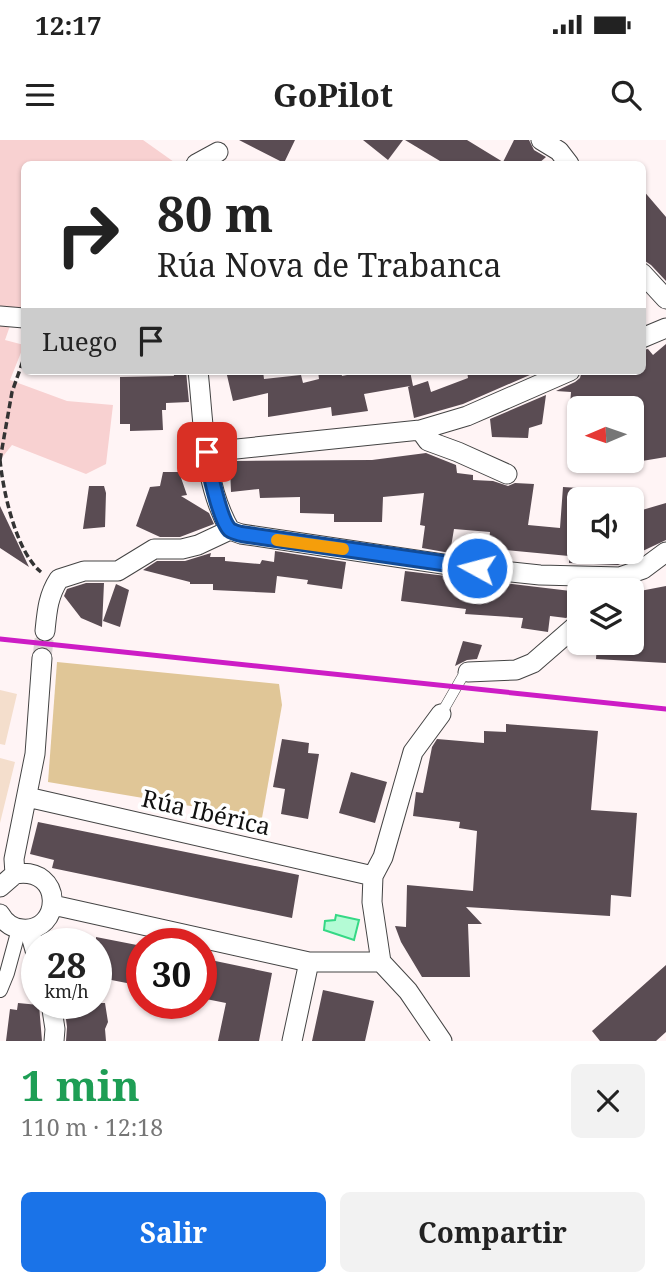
<!DOCTYPE html>
<html lang="es">
<head>
<meta charset="utf-8">
<style>
	body { margin:0; font-family:"Noto Serif",serif; background:#f2f2f2; color:#222; height:100vh; display:flex; flex-direction:column; font-size:26px; white-space:nowrap }
	* { box-sizing:border-box; margin:0 }
	p { font-size:23px; color:#767676 }
	.icon { flex:none; width:38px; height:38px; fill:none; stroke:currentColor; stroke-width:2; stroke-linecap:round; stroke-linejoin:round }
	.map { position:relative; height:901px; overflow:hidden }
	.details { display:flex; flex-direction:column; background:#fff; flex:1 }
	.details>* { flex:none }
	.hud { position:absolute; left:21px; top:21px; width:625px; height:214px; border-radius:10px; box-shadow:0 2px 5px #0004; background:#fff; color:#222; overflow:hidden }
	.needle { width:46px; rotate:268deg }
	.tools { position:absolute; left:567px; top:256px; display:grid; gap:14px }
	.tools a { display:grid; place-items:center; width:77px; height:77px; border-radius:10px; background:#fff; box-shadow:0 2px 5px #0004; font-size:35px }
	.speed { position:absolute; left:21px; top:788px; display:flex; gap:14px; font-size:35px; font-weight:700; text-align:center }
	.speed>* { display:grid; place-content:center; width:91px; height:91px; border-radius:50%; background:#fff; box-shadow:0 2px 5px #0004; line-height:1 }
	.speed small { font-size:18px; font-weight:400 }
	.speed .limit { border:10px solid #d22; background:#fff; color:#111 }
	.pin { position:absolute; display:grid; place-items:center; width:60px; height:60px; color:#fff; margin:-30px; border-radius:14px; box-shadow:0 4px 10px #0006 }
	.me { position:absolute; width:77px; margin:-38px; rotate:277deg; stroke-linejoin:round; filter:drop-shadow(0 0 5px #0008) }
	.turn { display:flex; align-items:center; gap:24px; height:147px; padding:0 21px; font-size:32px }
	.turn .icon { width:91px; height:91px; stroke-width:2.5 }
	.turn b { display:block; font-size:49px; line-height:60px }
	.then { display:flex; align-items:center; height:66px; padding:0 21px; background:#0003; gap:14px; font-size:26px }
	.round { display:grid; place-items:center; flex:none; width:74px; height:74px; border-radius:10px; background:#f2f2f2 }
	.overview { display:flex; align-items:center; justify-content:space-between; height:119px; padding:0 21px }
	h1 { font-size:42px; font-weight:700; line-height:52px; color:#1e9e55 }
	.button { display:flex; gap:14px; margin-top:auto; padding:14px 21px }
	.button a { flex:1; height:80px; border-radius:10px; background:#1a73e8; color:#fff; font-size:28px; font-weight:700; line-height:80px; text-align:center }
	.button a+a { background:#f2f2f2; color:#222 }
	.status { display:flex; justify-content:space-between; align-items:center; height:49px; padding:0 35px; background:#fff; direction:ltr }
	.status svg { height:19px; fill:currentColor }
	header { display:flex; justify-content:space-between; align-items:center; height:91px; padding:0 21px; background:#fff; font-size:32px; font-weight:700 }
	.map>svg:first-child { display:block }
	.farmland { fill:#f8d1d1 }
	.forest { fill:#e0c697 }
	.pitch { fill:#f4decc }
	.water { fill:#b4fbd5; stroke:#35d885; stroke-width:2 }
	.building { fill:#5a4c53 }
	.lines { fill:none; stroke-linecap:round; stroke-linejoin:round }
	.minor-tunnel { stroke:#dbd2d3; stroke-width:19; stroke-dasharray:19 10; stroke-linecap:butt }
	.service-casing { stroke:#444; stroke-width:11 }
	.pedestrian-casing { stroke:#444; stroke-width:16 }
	.minor-casing { stroke:#444; stroke-width:21 }
	.path { stroke:#333; stroke-width:3.5; stroke-dasharray:7 3.5; stroke-linecap:butt }
	.service { stroke:#fff; stroke-width:10 }
	.pedestrian { stroke:#fff; stroke-width:14 }
	.minor { stroke:#fff; stroke-width:19 }
	.rail { stroke:#cd1cc5; stroke-width:5 }
	.route-casing { stroke:#114b97; stroke-width:18 }
	.route { stroke:#1a73e8; stroke-width:12 }
	.slow { stroke:#f59e0b; stroke-width:12 }
	.labels { text-anchor:middle; stroke-width:7; stroke-linejoin:round; paint-order:stroke }
	.street-label { font-size:24px; fill:#111; stroke:#fff }
</style>
</head>
<body>
<div class="status"><b>12:17</b><svg viewBox="0 0 49 12"><path d="M0 12V9h3v3zM5 12V6h3v6zM10 12V3h3v9zM15 12V0h3v12zM26 1h20v11H26zM47 4h2v5h-2z"/></svg></div>
<header><svg class="icon" aria-label="menu" viewBox="0 0 24 24"><path d="M4 6h16M4 12h16M4 18h16"/></svg>GoPilot<svg class="icon" aria-label="search" viewBox="0 0 24 24"><circle cx="10" cy="10" r="6"/><path d="M15 15l6 6"/></svg></header>
<div class="map">
<svg width="666" height="901" viewBox="0 0 666 901">
	<rect width="100%" height="100%" fill="#fff4f5"/>
	<!-- farmland -->
	<path class="farmland" d="M0,0h143l31,22 26,2h-176v142l-8,3 -11,31 19,5 -14,35 57,21 46,4 -7,59 -20,10 -74,-29 -12,15z"/>
	<!-- forest -->
	<path class="forest" d="M57,522l222,22 3,21 -20,113 -214,-36z"/>
	<!-- pitch -->
	<path class="pitch" d="M0,550l17,4 -12,51 -5,-1z
		M0,618l15,4 -15,61z"/>
	<!-- water -->
	<path class="water" d="M336,775l23,5 -5,20 -30,-10 1,-9 10,-1z"/>
	<!-- building -->
	<path class="building" d="M239,0h56l-11,23z
		M363,0h40l-15,20z
		M405,0h62l36,22 11,-22h15l5,10 12,7 -8,7h-93z
		M642,49l24,28v64l-15,-16 -9,-6z
		M666,204v113l-24,4 -7,-50 -3,1v-4h-53v5l-10,4 2,-25 -15,-1 19,-9 5,-4 2,-7h60v-21l6,-1 5,6z
		M173,231h13l3,31 -23,1v7h-4l1,20 -33,1v-7h-10v-47l54,-1z
		M226,231h37l1,8 37,-4 2,8 16,-4 -1,-8h23l1,5 25,-5h43l3,15 15,-5 3,11 37,-14 -1,-7h72l-76,33 -49,14 -6,-31 2,-1 -46,8 4,17 -36,5 -1,-9 -63,10v-24l-35,8z
		M546,255l-4,29 -13,4 -1,10 -36,-1 -2,-18z
		M426,313l30,12 1,8 16,2v5l20,1 15,5 7,-3 19,1 -6,41 32,3 3,-41 16,1v63h48v10l-9,4 -49,-2v-7l-63,-6v9l-19,-2 3,-25 -36,-3 -4,24 -28,-5 3,-22 -5,-1 4,-32 -41,4 -1,25h-48v-8l-34,-1v-16l-40,1 -1,-9 -28,3 -1,-24h6l-1,-7 137,-1z
		M163,332h16l8,23 -6,1 28,17 5,11 -34,13h-20l-24,-11 14,-39 10,-1z
		M89,346h15l2,7 -1,34 -22,2z
		M666,363v37l-34,16v-43z
		M0,366l29,61 -29,-19z
		M275,411l71,11 -4,27 -35,-5 1,-4 -31,-4 -2,17 -62,-3v-6h-23v-2l-47,-12 14,-9h28l26,-8 -1,4h15v4l35,3 2,-4 12,2z
		M405,431l174,21 -2,19 -11,7 -16,-2 -2,16 -27,-4 2,-10 -58,-4 1,-5 -65,-8z
		M86,443h18l-2,44 -21,-9 -17,-22 3,-7z
		M116,444l13,6 -9,37 -17,-6z
		M666,446v77l-70,-4 1,-17h35v-14h8v-37z
		M463,501l19,4 -5,14 -10,1 -12,6z
		M506,584l92,7 -7,79 46,3 -6,84 -20,-2 -1,21 -144,-9 16,17h-14l2,53h-48l-21,-35 -6,-16 11,1 1,-42 66,6 4,-60 -18,-3 1,-6 -47,-6 3,-24 7,1 9,-46 5,-8 47,4v-12l22,1z
		M282,599l27,4 -1,10 11,1 -11,65 -27,-5 4,-25 -12,-2z
		M351,632l36,10 -12,41 -36,-10z
		M38,682l261,53 -7,43 -240,-50 2,-8 -24,-6z
		M96,797l46,9v40l-46,-9z
		M201,818l71,15 -13,68h-41l8,-38 -25,-5z
		M666,825v67l-10,9h-56l-8,-10z
		M323,850l51,11 -9,40h-53z
		M18,863l21,2 3,36h-36l4,-32 7,1z
		M76,863h29l3,19 -3,7 1,12h-40l1,-14 -3,-23z"/>
	<g class="lines">
		<!-- minor-tunnel -->
		<path class="minor-tunnel" d="M42,518l3,-27"/>
		<defs>
			<path id="service" d="M441,574l23,-40 4,-2"/>
			<path id="pedestrian" d="M0,850l7,-17 12,-44"/>
			<path id="minor" d="M541,0l18,11 10,13
				M196,24l22,-12
				M642,133l24,26
				M0,176l24,2
				M642,198l24,-10
				M198,231c6,53 5,112 32,159
				M420,290l8,11 30,11 49,22
				M207,312l213,-22 47,-14 103,-45
				M230,390l11,4 215,32 84,9 80,2 23,-8 23,-17
				M45,491c2,-20 3,-35 14,-52l25,-8h34l36,-22h28l16,-4 32,-15
				M468,532l48,-2 17,-7 46,-40
				M441,574l-28,38 -30,105 -10,19 -1,26 9,60 27,29 34,50
				M27,657l346,79
				M15,734l-1,-15 21,-105 7,-96
				M0,747l15,-13c50,-8 47,59 7,55 -10,-1 -17,-6 -22,-15
				M53,765l256,57h72
				M29,789l8,28
				M51,863l4,26 -1,12
				M292,901l17,-79"/>
		</defs>
		<!-- service casing -->
		<use href="#service" class="service-casing"/>
		<!-- pedestrian casing -->
		<use href="#pedestrian" class="pedestrian-casing"/>
		<!-- minor casing -->
		<use href="#minor" class="minor-casing"/>
		<!-- path -->
		<path class="path" d="M0,320c3,31 16,92 41,112
			M0,320l12,-68 12,-34"/>
		<!-- service -->
		<use href="#service" class="service"/>
		<!-- pedestrian -->
		<use href="#pedestrian" class="pedestrian"/>
		<!-- minor -->
		<use href="#minor" class="minor"/>
		<!-- rail -->
		<path class="rail" d="M0,499l666,70"/>
	</g>
	<g class="lines">
		<defs>
			<path id="route" d="M207,312c1,14 13,69 23,78 1,1 10,4 11,4l236,34"/>
		</defs>
		<!-- route casing -->
		<use href="#route" class="route-casing"/>
		<!-- route -->
		<use href="#route" class="route"/>
		<!-- slow -->
		<path class="slow" d="M277,400l66,9"/>
	</g>
	<g class="labels">
		<!-- street labels -->
		<g class="street-label">
			<text transform="translate(206 673) rotate(13)" y="8">Rúa Ibérica</text>
		</g>
	</g>
</svg>
<div class="tools">
<a><svg class="needle" viewBox="-14 -14 28 28"><path d="M0-13l5 13h-10z" fill="#e53935"/><path d="M0 13l5-13h-10z" fill="#767676"/></svg></a>
<a><svg class="icon" aria-label="sound" viewBox="0 0 24 24"><path d="M4 9h4l5-4v14l-5-4H4zM17 9q2 3 0 6"/></svg></a>
<a><svg class="icon" aria-label="layers" viewBox="0 0 24 24"><path d="M12 4l9 5-9 5-9-5zM3 14l9 5 9-5"/></svg></a>
</div>
<div class="speed"><div>28<small>km/h</small></div><div class="limit">30</div></div>
<div class="pin" style="left:207px;top:312px;background:#d93025"><svg class="icon" aria-label="arrive" viewBox="0 0 24 24"><path d="M6 21V4h12l-3 4 3 4H6"/></svg></div>
<svg class="me" style="left:477px;top:428px" viewBox="-20 -20 40 40"><circle r="17" fill="#1a73e8" stroke="#fff" stroke-width="3"/><path d="M0-11L8 9 0 5-8 9z" fill="#fff"/></svg>
<div class="hud">
<div class="turn"><svg class="icon" aria-label="right" viewBox="0 0 24 24"><path d="M7 20v-9h11M14 6l5 5-5 5"/></svg><div><b>80 m</b>Rúa Nova de Trabanca</div></div>
<div class="then">Luego<svg class="icon" aria-label="arrive" viewBox="0 0 24 24"><path d="M6 21V4h12l-3 4 3 4H6"/></svg></div>
</div>
</div>
<section class="details">
<div class="overview"><div><h1>1 min</h1><p>110 m · 12:18</p></div><a class="round"><svg class="icon" aria-label="close" viewBox="0 0 24 24"><path d="M6 6l12 12M18 6L6 18"/></svg></a></div>
<div class="button"><a>Salir</a><a>Compartir</a></div>
</section>
</body>
</html>
